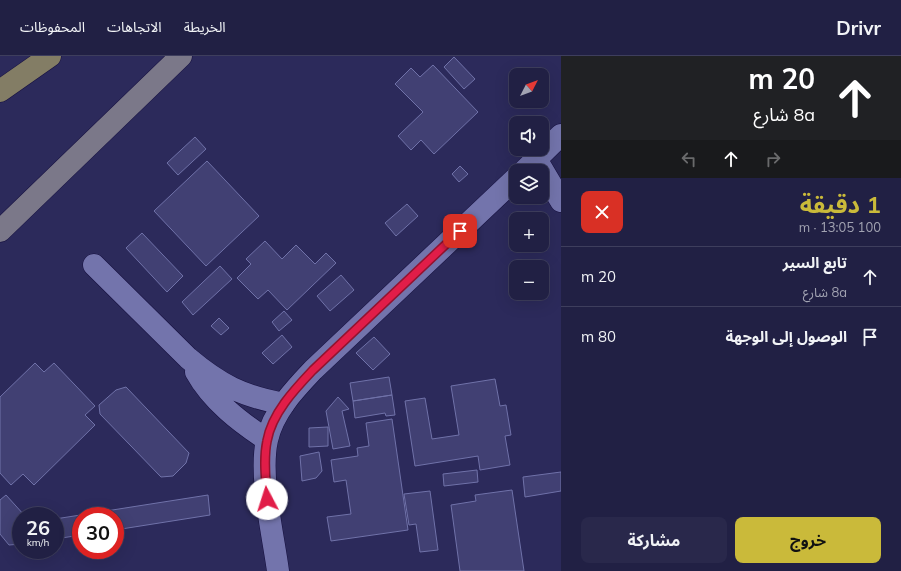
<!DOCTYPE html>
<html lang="ar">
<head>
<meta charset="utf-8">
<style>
	body { margin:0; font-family:Mulish,"Noto Sans Arabic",sans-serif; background:#29284b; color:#f1f3f6; direction:rtl; height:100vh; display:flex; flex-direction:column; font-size:15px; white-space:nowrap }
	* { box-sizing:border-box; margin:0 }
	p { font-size:13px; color:#a2a3b2 }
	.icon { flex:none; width:22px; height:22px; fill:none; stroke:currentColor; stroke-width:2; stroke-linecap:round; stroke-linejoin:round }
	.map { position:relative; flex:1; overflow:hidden; direction:ltr }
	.panel { display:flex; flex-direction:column; background:#212044; width:340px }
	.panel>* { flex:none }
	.guide { background:#202124; color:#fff; overflow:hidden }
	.needle { width:26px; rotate:48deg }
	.tools { position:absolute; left:509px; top:12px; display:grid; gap:8px }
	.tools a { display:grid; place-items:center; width:40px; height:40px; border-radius:8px; background:#212044; box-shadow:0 4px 16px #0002,0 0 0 1px #3e3e5d; font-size:20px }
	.speed { position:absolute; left:12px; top:451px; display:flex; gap:8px; font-size:20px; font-weight:700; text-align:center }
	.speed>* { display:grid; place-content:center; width:52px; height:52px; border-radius:50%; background:#212044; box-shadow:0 4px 16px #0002,0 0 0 1px #3e3e5d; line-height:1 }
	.speed small { font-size:10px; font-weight:400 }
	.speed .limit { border:6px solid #d22; background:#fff; color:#111 }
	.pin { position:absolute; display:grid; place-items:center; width:34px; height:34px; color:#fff; margin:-17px; border-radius:8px; box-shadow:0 2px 6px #0006 }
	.me { position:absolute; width:44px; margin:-22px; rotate:355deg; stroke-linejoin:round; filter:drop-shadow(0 0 3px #0008) }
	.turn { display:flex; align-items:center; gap:14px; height:84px; padding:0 20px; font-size:18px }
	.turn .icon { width:52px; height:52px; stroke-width:2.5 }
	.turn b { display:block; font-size:28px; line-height:34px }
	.lanes { display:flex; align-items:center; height:38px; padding:0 20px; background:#0003; justify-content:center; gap:20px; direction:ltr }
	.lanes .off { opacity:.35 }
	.round { display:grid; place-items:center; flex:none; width:42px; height:42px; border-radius:8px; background:#29284b }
	.head { display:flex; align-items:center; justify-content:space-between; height:68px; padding:0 20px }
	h1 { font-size:24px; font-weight:700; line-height:30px; color:#caba3a }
	.button { display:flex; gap:8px; margin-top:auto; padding:8px 20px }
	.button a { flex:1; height:46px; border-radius:8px; background:#caba3a; color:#111; font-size:16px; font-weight:700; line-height:46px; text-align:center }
	.button a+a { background:#29284b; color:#f1f3f6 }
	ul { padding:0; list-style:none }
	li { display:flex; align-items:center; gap:12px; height:60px; padding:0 20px; border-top:1px solid #3e3e5d }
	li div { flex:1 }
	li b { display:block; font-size:15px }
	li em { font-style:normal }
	header { display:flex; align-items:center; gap:24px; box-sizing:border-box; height:56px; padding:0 20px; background:#212044; border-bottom:1px solid #3e3e5d }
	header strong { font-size:19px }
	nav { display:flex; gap:22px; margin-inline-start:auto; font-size:14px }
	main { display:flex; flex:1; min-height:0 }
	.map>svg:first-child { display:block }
	.building { fill:#414073; stroke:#7072a9 }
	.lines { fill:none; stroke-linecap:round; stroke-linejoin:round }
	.minor-casing { stroke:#16103f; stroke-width:23 }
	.secondary-casing { stroke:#16103f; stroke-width:23 }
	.primary-casing { stroke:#16103f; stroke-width:23 }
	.minor { stroke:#7374ac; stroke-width:22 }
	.secondary { stroke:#7b7889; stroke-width:22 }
	.primary { stroke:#837d65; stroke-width:22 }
	.route-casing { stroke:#92132f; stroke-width:10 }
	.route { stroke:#e11d48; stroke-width:7 }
</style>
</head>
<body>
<header>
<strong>Drivr</strong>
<nav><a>الخريطة</a><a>الاتجاهات</a><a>المحفوظات</a></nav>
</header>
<main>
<section class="panel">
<div class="guide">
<div class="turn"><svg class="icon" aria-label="ahead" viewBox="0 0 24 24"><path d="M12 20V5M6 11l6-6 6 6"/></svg><div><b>20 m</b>8a شارع</div></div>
<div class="lanes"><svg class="icon off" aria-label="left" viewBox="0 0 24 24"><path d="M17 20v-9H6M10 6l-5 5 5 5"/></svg><svg class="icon" aria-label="ahead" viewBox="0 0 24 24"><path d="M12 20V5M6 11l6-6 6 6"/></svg><svg class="icon off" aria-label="right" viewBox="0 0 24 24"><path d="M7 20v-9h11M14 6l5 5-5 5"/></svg></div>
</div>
<div class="head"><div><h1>1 دقيقة</h1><p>100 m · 13:05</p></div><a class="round" style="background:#d93025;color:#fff"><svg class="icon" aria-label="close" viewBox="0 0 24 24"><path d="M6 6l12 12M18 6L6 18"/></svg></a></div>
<ul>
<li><svg class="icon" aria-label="ahead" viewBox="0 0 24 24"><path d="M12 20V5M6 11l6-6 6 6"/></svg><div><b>تابع السير</b><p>8a شارع</p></div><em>20 m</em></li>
<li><svg class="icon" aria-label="arrive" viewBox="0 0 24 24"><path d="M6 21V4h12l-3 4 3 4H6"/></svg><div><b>الوصول إلى الوجهة</b></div><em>80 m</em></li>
</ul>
<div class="button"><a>خروج</a><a>مشاركة</a></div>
</section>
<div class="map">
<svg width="561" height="515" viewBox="0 0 561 515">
	<rect width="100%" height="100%" fill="#2c2a5b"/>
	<!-- building -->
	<path class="building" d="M454,1l21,22 -11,10 -20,-22z
		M433,9l45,47 -44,42 -13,-14 -10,10 -13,-14 25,-24 -28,-28 16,-16 9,9z
		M195,81l11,12 -28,26 -11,-12z
		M207,105l52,55 -53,50 -52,-55z
		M460,110l8,8 -9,8 -7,-8z
		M407,148l11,12 -22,20 -11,-13z
		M142,177l41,43 -16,16 -41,-44z
		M265,185l17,18 14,-14 19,19 11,-11 10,10 -49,47 -19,-20 -10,9 -21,-21 14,-14 -5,-5z
		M220,210l12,13 -39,36 -11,-13z
		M341,219l13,15 -24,21 -13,-15z
		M284,255l8,9 -13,11 -7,-9z
		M219,262l10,10 -8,7 -10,-9z
		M282,279l10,12 -19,17 -11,-11z
		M374,281l16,17 -17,16 -17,-17z
		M35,307l9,9 10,-9 41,43 -10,9 10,10 -61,60 -11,-11 -12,11 -11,-12v-76z
		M389,321l3,18 -39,6 -3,-18z
		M495,323l5,27 6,-1 5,30 -6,1 5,29 -30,5 -2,-14 -63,10 -10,-65 20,-3 7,41 27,-4 -8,-49z
		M126,331l63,66 -3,10 -13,13 -12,1 -61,-63 -1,-9 17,-15z
		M392,339l3,20 -9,1 -1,-3 -30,5 -2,-17z
		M338,341l11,12 -7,2 8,35 -17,3 -7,-38z
		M392,363l16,111 -77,11 -4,-24 24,-3 -5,-34 -12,2 -3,-22 27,-4 -1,-8 12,-2 -3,-23z
		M328,371v19l-19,1v-19z
		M319,396l3,19 -6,7 -14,3 -2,-25z
		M477,414l1,12 -34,4 -1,-12z
		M561,416v19l-36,6 -2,-20z
		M512,434l12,81h-64l-9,-66 25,-4 -1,-6z
		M430,435l8,59 -18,2 -4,-28 -7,1 -5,-31z
		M6,439l19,21h-4v28l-12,1 -9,-11v-34z
		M208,439l2,20 -95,15v-14h-34v19l-26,4v-20z"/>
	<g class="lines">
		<defs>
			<path id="minor" d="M536,103l25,42
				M524,115l37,-36
				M94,209l94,93c32,27 54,38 96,46
				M196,316c16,29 44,50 71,68
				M278,515c-5,-37 -19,-95 -11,-131 6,-28 27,-50 46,-70l203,-192"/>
			<path id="secondary" d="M0,175l181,-175"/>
			<path id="primary" d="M0,35l50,-35"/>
		</defs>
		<!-- minor casing -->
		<use href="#minor" class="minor-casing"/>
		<!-- secondary casing -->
		<use href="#secondary" class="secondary-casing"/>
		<!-- primary casing -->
		<use href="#primary" class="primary-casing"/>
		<!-- minor -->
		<use href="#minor" class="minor"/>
		<!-- secondary -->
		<use href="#secondary" class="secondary"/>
		<!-- primary -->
		<use href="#primary" class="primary"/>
	</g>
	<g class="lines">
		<defs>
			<path id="route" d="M267,443c-1,-19 -4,-39 0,-58 5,-28 28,-52 46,-71l147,-139"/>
		</defs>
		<!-- route casing -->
		<use href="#route" class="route-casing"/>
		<!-- route -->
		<use href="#route" class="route"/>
	</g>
</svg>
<div class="tools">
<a><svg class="needle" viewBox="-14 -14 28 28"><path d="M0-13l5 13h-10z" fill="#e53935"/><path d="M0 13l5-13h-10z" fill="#a2a3b2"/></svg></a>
<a><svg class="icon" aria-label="sound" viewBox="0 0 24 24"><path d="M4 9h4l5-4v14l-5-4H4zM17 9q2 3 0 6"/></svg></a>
<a><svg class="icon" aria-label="layers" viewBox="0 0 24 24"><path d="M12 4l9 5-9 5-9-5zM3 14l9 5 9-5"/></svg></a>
<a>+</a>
<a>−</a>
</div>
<div class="speed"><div>26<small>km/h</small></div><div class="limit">30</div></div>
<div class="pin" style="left:460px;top:175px;background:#d93025"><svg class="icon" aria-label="arrive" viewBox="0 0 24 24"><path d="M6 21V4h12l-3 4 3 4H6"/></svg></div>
<svg class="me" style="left:267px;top:443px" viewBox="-20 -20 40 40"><circle r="19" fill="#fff"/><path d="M0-13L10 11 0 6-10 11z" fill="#e11d48"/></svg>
</div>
</main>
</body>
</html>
